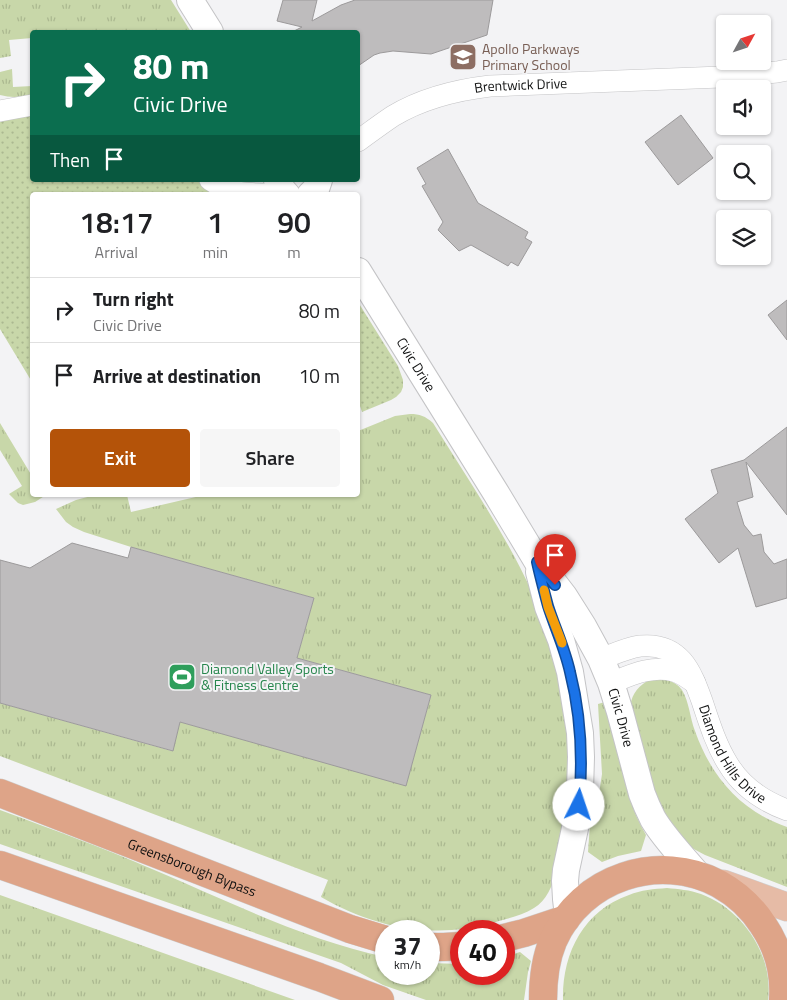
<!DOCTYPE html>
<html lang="en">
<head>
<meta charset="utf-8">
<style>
	body { margin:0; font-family:"Titillium Web",sans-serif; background:#f6f6f6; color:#202124; height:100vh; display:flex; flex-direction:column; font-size:19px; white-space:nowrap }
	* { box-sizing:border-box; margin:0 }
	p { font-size:16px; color:#757577 }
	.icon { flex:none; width:28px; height:28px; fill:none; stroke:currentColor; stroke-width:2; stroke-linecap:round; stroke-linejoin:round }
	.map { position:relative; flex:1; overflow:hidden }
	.side { position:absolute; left:30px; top:192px; width:330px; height:305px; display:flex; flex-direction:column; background:#fff; border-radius:5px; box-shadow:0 1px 4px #0004 }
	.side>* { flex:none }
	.banner { position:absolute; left:30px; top:30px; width:330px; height:152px; border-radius:5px; box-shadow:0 1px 4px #0004; background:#0b6e4f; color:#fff; overflow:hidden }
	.needle { width:32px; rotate:50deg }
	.fabs { position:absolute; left:716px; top:15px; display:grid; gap:10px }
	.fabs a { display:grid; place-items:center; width:55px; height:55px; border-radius:5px; background:#fff; box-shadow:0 1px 4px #0004; font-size:25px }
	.speed { position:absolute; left:375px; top:920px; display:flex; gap:10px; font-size:25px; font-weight:700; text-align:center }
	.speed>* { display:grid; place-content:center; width:65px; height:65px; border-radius:50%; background:#fff; box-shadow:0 1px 4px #0004; line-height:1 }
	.speed small { font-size:12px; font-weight:400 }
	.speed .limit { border:8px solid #d22; background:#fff; color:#111 }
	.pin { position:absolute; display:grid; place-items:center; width:42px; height:42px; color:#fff; margin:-51px -21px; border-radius:50% 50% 50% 0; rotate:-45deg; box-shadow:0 0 5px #0007 }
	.pin .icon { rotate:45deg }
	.me { position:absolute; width:55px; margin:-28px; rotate:4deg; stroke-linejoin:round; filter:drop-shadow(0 0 4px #0008) }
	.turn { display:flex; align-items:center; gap:18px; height:105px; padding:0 20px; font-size:22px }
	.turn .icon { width:65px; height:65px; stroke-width:2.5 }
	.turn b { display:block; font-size:35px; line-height:42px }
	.then { display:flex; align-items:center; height:48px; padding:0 20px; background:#0003; gap:10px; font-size:19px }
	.eta { display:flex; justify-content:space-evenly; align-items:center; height:85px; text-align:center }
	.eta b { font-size:30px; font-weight:600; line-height:35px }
	.button { display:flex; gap:10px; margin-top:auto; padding:10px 20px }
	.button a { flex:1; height:58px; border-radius:5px; background:#b45309; color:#fff; font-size:20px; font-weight:600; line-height:58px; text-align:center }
	.button a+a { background:#f6f6f6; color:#202124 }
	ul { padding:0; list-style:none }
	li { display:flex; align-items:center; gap:15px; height:65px; padding:0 20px; border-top:1px solid #e0e0e0 }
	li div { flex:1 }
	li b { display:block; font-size:19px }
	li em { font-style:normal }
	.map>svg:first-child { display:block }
	.grass { fill:url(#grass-tufts) }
	.park { fill:url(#park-dots) }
	.building { fill:#bebcbd; stroke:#9c9a9b }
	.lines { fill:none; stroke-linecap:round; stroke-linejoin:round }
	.minor-casing { stroke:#c4c4c6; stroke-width:22 }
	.tertiary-casing { stroke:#c4c4c6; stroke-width:28 }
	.primary-casing { stroke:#cfcfcf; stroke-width:29 }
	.trunk-casing { stroke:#cfcfcf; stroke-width:29 }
	.minor { stroke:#fff; stroke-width:21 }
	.tertiary { stroke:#fff; stroke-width:26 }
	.primary { stroke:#e6bba6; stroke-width:28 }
	.trunk { stroke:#dea488; stroke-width:28 }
	.route-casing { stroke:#114b97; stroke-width:12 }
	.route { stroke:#1a73e8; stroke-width:9 }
	.slow { stroke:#f59e0b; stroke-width:9 }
	.labels { text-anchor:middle; stroke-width:4; stroke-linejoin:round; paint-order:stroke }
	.education-label { font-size:14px; fill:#785e54; stroke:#f3f3f5; text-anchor:start }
	.street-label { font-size:14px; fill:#101111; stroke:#f3f3f5 }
	.leisure-label { font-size:14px; fill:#27864d; stroke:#f3f3f5; text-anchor:start }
</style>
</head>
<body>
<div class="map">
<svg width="787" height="1000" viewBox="0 0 787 1000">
	<defs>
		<pattern id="grass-tufts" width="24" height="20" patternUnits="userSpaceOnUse" patternTransform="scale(1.25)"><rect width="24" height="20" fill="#c8d7a9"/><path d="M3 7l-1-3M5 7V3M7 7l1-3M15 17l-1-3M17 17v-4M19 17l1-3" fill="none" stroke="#abb890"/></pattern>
		<pattern id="park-dots" width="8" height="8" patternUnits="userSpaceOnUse" patternTransform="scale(1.25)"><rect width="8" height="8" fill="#c8d7a9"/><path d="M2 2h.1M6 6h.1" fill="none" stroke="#abb890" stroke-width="1.8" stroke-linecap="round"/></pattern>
	</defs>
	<rect width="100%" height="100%" fill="#f3f3f5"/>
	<!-- grass -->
	<path class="grass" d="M0,0h171l20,32h-55v-2l-28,2h-76v6l-23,2 2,16 -11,2z
		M12,69l1,18 19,-1v9c-11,2 -21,3 -32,0v-23z
		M410,414c10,0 15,2 23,9 34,55 72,110 99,169 5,11 8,24 12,36 4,11 8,21 11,32 10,41 15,85 13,128 0,12 -3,25 -5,37 -4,26 -4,68 -29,83 -13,8 -28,11 -42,15 -59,17 -120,4 -171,-26l7,-17 -328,-124v-53l172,48 8,-29 226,63 25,-90 -134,-37 17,-60 -183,-51 -47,-15 -11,-5 -7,-5 -10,-13 20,-9 19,-5h32l4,17 69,-16v-1h158v-64l37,-15z
		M0,423l32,53v19h14l-11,7 -12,3 -5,-2 -9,-9 13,-8 -22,-36z
		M651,679c12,0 23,0 31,11 7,11 8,28 13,41 16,45 45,80 92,96v60l-82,-32 -15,-8 -19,-20 -21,-41 -20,-80c3,-14 8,-20 21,-27z
		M605,702c4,16 9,33 13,49 7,29 12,57 28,84l-5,16 -23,5 -16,6 -14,-10 2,-28 9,-30 3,-20 -4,-70z
		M0,810c51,19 102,37 152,59 76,32 153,71 234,88v17h43v-11l32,1v10h43v-17l16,-5 11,9 -3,11 -4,28h-98l-43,-15 -42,-22 -341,-119z
		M667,888c11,1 23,2 34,6 41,15 73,61 67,106h-205c-1,-46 20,-89 66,-105 12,-5 25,-6 38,-7z
		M0,895l295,105h-295z"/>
	<!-- park -->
	<path class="park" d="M32,114v66h165l25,15h-190v187l-32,-53v-208z
		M358,302l40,64 5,14v7l-2,5 -5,5 -5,3 -29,12 -4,-12z"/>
	<!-- building -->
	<path class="building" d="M283,0h34l-5,21 29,-16 14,-5h138l-6,35 -56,19 -38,-3 -13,2 -6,2 -16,11v-34h-66l10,-5 -25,-6z
		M681,115l32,43 -35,27 -33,-43z
		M448,149l30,54 50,29 -3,6 7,4 -14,24 -7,-4 -3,4 -37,-21 -12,6 -21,-21 5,-8 -21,-36 4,-2 -9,-16z
		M787,300v40l-19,-25z
		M787,427v88l-41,-53 7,35 -16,5 7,23 9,11 8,-2 3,18 10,12 13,-5v39l-31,9 -18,-59 -19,15 -34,-44 33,-26 -7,-23 33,-10z
		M72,543l56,15 3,-11 183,51 -17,60 134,37 -25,91 -226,-64 -7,29 -173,-48v-143l30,8z"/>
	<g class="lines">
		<defs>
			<g id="minor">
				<path d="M0,111l32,-6"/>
				<path id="s1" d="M358,141c11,-8 23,-17 35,-25 30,-18 63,-26 97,-30l231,-9 56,-5 10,-2"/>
				<path d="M210,180c7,4 13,9 21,11 17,4 37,3 55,3"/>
				<path id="s2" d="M601,659c13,-5 25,-11 39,-13 40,-4 51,25 62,55 7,21 14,44 26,63 13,22 35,37 59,46"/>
				<path d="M611,683c20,-8 41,-18 63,-12 7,2 14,7 21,12"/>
			</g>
			<g id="tertiary">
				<path d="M190,0l20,32"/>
				<path d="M277,180l2,6 8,9"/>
				<path d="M310,195l6,-6 3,-9"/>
				<path id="s3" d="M358,271l138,222 41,68 27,35 19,30 18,33 10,24 9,29 22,82c3,8 7,17 11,25 12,20 30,38 45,56"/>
				<path d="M539,572l9,35 13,33 9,32 10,61 1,24 -1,34 -3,28 -11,51 -1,11 1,18 2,17"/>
			</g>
			<path id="primary" d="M723,884l64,23"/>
			<g id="trunk">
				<path id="s4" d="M0,793l350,136 36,11"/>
				<path d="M0,865l319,112 61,23"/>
				<path d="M504,938l20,-5 42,-14"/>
				<path d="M429,947h15l17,-1"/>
				<path d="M543,1000c0,-20 2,-40 10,-59 28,-64 106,-89 166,-57 18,10 33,24 44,41 15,22 22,48 20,75"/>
			</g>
		</defs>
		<!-- minor casing -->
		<use href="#minor" class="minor-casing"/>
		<!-- tertiary casing -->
		<use href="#tertiary" class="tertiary-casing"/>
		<!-- primary casing -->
		<use href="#primary" class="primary-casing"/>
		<!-- trunk casing -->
		<use href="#trunk" class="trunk-casing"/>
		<!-- minor -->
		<use href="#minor" class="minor"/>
		<!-- tertiary -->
		<use href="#tertiary" class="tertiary"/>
		<!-- primary -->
		<use href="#primary" class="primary"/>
		<!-- trunk -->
		<use href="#trunk" class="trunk"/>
	</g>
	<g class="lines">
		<defs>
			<path id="route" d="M555,585l-18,-23c3,14 7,29 11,44 7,22 17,43 22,66 11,43 13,89 9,133"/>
		</defs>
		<!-- route casing -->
		<use href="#route" class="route-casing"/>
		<!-- route -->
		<use href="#route" class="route"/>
		<!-- slow -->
		<path class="slow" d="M544,590l4,17 14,36"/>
	</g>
	<!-- icons -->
	<defs>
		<symbol id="school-square" viewBox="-11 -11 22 22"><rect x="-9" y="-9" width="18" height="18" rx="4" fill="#8d6e63" stroke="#f3f3f5"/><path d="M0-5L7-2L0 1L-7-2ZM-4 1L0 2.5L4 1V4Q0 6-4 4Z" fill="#fff"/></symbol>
		<symbol id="stadium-square" viewBox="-11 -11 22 22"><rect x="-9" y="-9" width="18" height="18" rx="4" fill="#2e9e5b" stroke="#f3f3f5"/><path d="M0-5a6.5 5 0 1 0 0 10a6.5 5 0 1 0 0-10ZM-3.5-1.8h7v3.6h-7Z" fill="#fff"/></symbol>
	</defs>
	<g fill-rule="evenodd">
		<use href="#school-square" x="447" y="41" width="32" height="32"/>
		<use href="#stadium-square" x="166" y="661" width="32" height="32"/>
	</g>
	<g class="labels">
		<!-- education labels -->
		<g class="education-label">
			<text x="482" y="54">Apollo Parkways<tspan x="482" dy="16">Primary School</tspan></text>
		</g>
		<!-- street labels -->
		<g class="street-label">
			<text dy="5" stroke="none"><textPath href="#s1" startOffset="176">Brentwick Drive</textPath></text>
			<text dy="5" stroke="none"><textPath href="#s3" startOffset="110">Civic Drive</textPath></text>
			<text dy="5" stroke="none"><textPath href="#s3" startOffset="520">Civic Drive</textPath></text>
			<text dy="5" stroke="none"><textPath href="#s2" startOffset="195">Diamond Hills Drive</textPath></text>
			<text dy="5" stroke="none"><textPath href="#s4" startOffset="206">Greensborough Bypass</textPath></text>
		</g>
		<!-- leisure labels -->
		<g class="leisure-label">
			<text x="201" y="674">Diamond Valley Sports<tspan x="201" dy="16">&amp; Fitness Centre</tspan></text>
		</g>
	</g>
</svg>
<div class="fabs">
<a><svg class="needle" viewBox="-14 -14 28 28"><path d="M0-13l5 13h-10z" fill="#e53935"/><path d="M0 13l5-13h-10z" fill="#757577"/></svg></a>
<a><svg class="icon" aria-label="sound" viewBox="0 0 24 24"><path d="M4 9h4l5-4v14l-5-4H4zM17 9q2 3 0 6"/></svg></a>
<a><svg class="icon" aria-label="search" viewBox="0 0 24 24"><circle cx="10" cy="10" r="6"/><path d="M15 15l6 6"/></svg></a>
<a><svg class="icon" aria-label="layers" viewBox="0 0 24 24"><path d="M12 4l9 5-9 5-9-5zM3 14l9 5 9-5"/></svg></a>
</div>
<div class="speed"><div>37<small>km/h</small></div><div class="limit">40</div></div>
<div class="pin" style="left:555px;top:585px;background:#d93025"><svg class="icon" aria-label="arrive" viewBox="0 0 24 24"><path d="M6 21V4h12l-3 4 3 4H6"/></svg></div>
<svg class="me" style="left:579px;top:805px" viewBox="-20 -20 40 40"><circle r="19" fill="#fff"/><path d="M0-13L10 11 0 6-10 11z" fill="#1a73e8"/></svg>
<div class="banner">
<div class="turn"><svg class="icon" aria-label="right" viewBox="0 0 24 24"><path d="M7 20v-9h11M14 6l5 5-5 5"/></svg><div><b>80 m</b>Civic Drive</div></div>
<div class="then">Then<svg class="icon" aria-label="arrive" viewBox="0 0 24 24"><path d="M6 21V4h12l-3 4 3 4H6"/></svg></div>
</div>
<section class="side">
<div class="eta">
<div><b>18:17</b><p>Arrival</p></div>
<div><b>1</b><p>min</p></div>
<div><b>90</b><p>m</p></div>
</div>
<ul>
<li><svg class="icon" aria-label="right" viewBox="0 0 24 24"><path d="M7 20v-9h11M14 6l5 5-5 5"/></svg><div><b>Turn right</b><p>Civic Drive</p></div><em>80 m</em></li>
<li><svg class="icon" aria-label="arrive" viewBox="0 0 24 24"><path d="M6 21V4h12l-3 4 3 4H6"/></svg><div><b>Arrive at destination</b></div><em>10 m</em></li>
</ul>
<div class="button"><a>Exit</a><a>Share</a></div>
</section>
</div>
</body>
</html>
